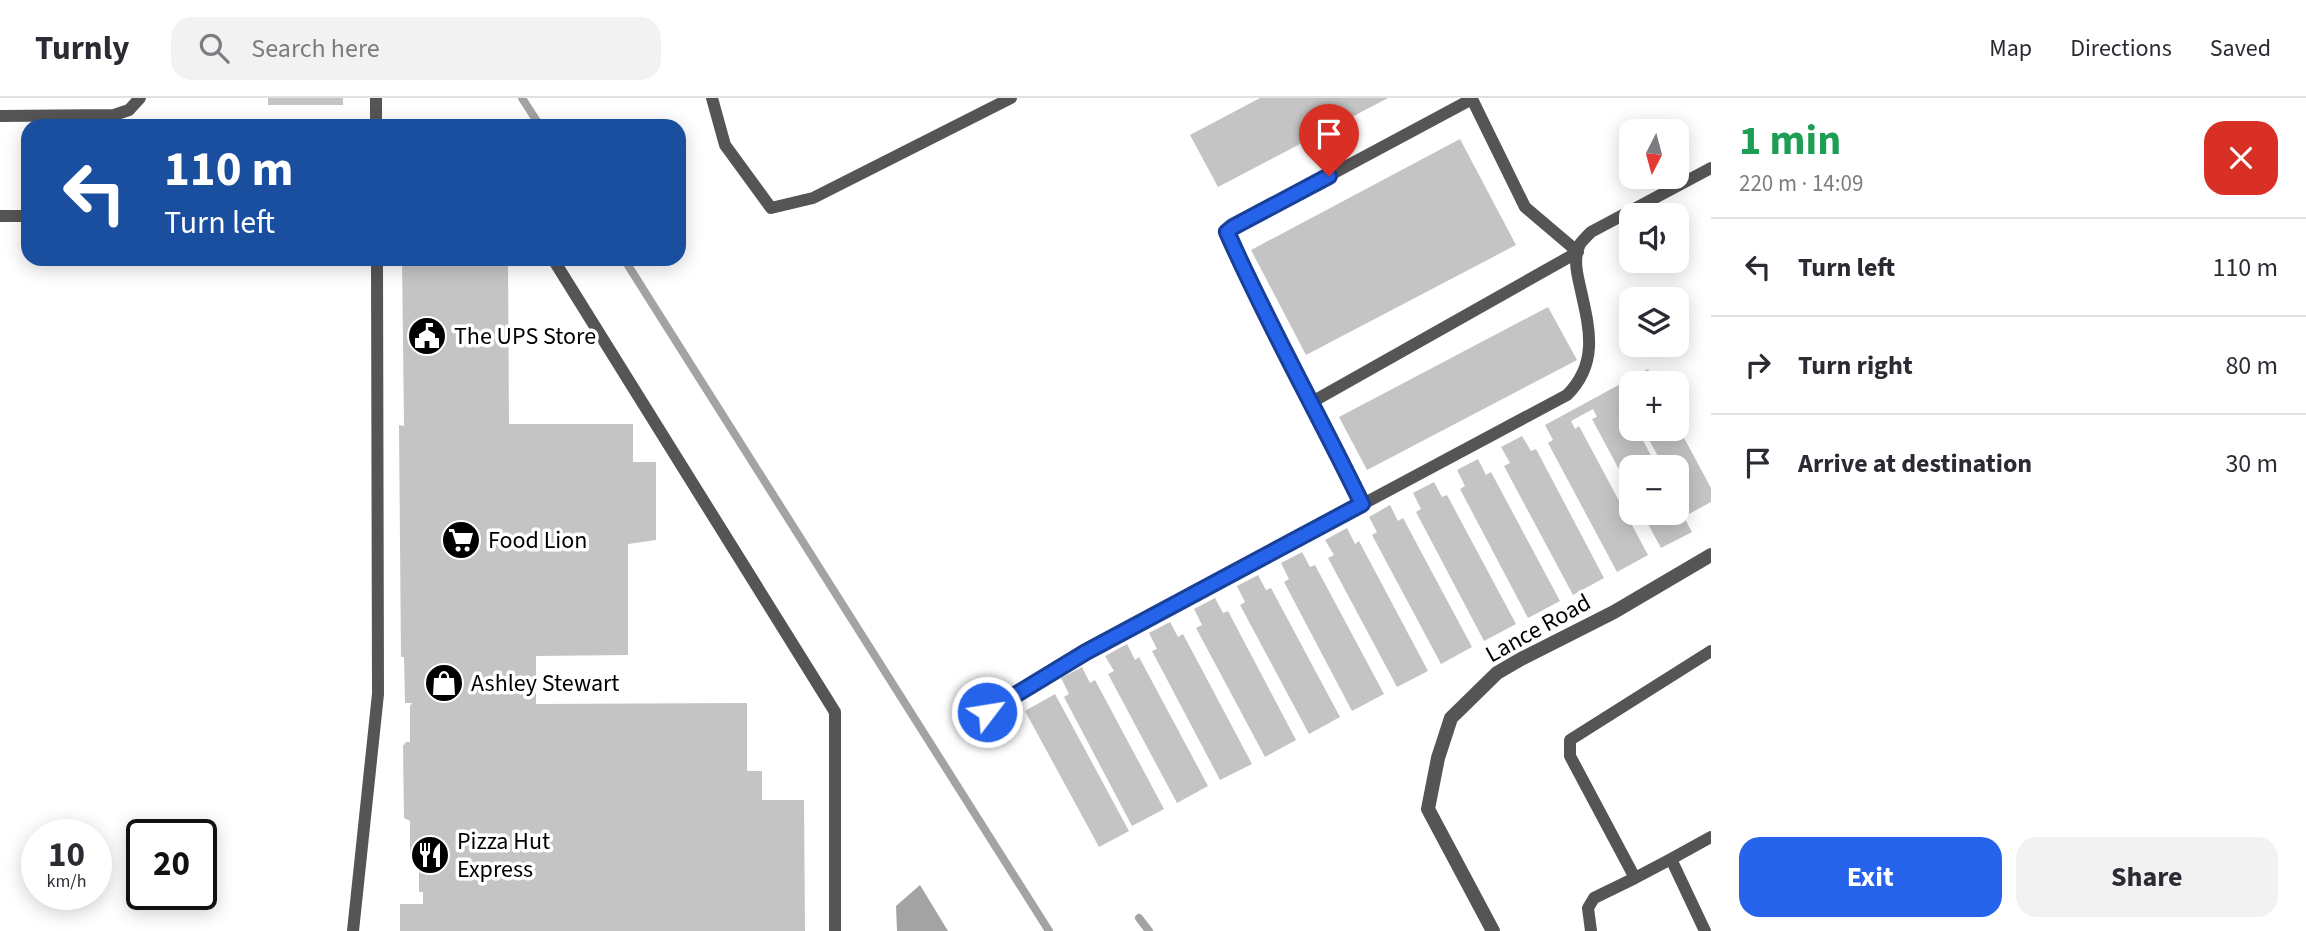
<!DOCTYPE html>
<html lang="en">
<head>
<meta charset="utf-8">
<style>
	body { margin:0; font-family:"Source Sans 3",sans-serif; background:#f2f2f3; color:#2b2b33; height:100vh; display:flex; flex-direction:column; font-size:26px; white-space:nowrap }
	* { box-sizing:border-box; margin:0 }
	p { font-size:23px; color:#7c7c81 }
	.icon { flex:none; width:38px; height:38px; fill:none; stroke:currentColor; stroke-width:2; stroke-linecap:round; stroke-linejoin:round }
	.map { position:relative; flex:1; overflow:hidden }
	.panel { display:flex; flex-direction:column; background:#fff; width:595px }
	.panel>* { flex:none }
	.top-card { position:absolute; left:21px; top:21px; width:665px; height:147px; border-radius:21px; box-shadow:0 4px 18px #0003; background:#1a4fa0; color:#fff; overflow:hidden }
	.needle { width:46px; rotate:186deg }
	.tools { position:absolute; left:1619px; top:21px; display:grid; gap:14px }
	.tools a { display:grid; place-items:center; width:70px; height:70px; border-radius:14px; background:#fff; box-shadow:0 4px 18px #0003; font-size:35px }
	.speed { position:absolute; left:21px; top:721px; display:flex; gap:14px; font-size:35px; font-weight:700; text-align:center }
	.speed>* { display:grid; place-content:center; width:91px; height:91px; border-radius:50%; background:#fff; box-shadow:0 4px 18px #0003; line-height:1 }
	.speed small { font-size:18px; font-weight:400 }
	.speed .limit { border:4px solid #111; border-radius:10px; background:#fff; color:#111 }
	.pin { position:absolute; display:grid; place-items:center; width:60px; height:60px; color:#fff; margin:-72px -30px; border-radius:50% 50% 50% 0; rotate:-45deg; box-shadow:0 0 7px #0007 }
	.pin .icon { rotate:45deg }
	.me { position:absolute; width:77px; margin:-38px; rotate:59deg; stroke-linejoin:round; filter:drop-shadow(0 0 5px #0008) }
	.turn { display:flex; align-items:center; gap:24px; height:147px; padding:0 28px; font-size:32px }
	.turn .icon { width:91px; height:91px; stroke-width:2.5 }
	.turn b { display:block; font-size:49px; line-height:60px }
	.round { display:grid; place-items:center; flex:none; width:74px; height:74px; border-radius:21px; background:#f2f2f3 }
	.head { display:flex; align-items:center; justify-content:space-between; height:119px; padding:0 28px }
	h1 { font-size:42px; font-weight:700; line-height:52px; color:#1e9e55 }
	.primary-button { display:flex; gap:14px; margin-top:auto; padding:14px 28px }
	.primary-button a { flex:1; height:80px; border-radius:21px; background:#2563eb; color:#fff; font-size:28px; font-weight:700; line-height:80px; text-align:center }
	.primary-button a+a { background:#f2f2f3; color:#2b2b33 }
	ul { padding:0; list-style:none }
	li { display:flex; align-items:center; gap:21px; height:98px; padding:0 28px; border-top:2px solid #e1e1e2 }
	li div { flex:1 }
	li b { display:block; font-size:26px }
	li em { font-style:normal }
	header { display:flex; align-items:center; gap:42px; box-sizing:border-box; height:98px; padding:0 35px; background:#fff; border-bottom:2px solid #e1e1e2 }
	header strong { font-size:33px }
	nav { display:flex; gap:38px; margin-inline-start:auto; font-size:24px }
	.search { width:490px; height:63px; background:#f2f2f3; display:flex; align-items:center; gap:18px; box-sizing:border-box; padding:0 24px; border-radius:21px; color:#7c7c81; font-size:26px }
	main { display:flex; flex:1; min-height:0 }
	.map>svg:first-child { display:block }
	.water { fill:#a3a3a3 }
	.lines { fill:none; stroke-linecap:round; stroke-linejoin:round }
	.stream { stroke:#a3a3a3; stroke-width:8 }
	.building { fill:#c4c4c4 }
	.lane { stroke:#555; stroke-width:12 }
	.street { stroke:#555; stroke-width:14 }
	.route-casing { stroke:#184099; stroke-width:18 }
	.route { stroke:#2563eb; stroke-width:12 }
	.labels { text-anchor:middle; stroke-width:7; stroke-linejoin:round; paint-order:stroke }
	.poi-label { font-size:24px; fill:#000; stroke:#fff; text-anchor:start }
	.street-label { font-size:24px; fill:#000; stroke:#fff }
</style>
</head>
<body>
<header>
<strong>Turnly</strong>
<div class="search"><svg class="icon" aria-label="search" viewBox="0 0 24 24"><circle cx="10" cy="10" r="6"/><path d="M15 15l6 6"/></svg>Search here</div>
<nav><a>Map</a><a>Directions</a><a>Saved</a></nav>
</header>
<main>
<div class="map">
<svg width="1711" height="833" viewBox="0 0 1711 833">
	<rect width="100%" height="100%" fill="#fff"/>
	<!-- water -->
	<path class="water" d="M920,787l28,46h-51l-1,-25z"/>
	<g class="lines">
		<!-- stream -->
		<path class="stream" d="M522,0l18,28
			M624,161l425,672
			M1139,820l10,13"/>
	</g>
	<!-- building -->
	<path class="building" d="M268,0h75v7h-75z
		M1260,0h128l-170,89 -28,-52z
		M1460,41l56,106 -210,110 -55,-105z
		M402,161h106l1,165h124v38h23v78l-28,4v111l-92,1v48l211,-1v68h15v29h42l1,131h-405v-27h23v-12h-4v-32l-9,-3v-36l-6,-3 -1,-72 3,-4h4v-36l2,-3h-7l-1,-46h-3l-2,-232 5,1z
		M1548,209l29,53 -210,110 -28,-53z
		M1648,271l7,14h-24v23l-4,-7 -5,2 9,17v11h6l20,38h-26v25l-39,-73 5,-2 -4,-8 -22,12 4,8 4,-3 69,129 -31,17 -69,-129 5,-3 -8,-15z
		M1676,325l35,65v14l-22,12 -13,-23v-24h-12l-21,-38h33z
		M1522,338l9,15 5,-2 68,129 -31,17 -69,-129 6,-3 -9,-16z
		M1478,361l8,16 5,-3 69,129 -32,17 -68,-129 5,-3 -8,-16z
		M1434,384l8,15 5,-2 69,129 -32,17 -68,-129 5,-3 -8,-16z
		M1676,405l16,29 -31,16 -19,-35h34z
		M1390,407l8,16 5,-3 69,129 -31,17 -69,-129 5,-3 -8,-15z
		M1347,430l8,16 4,-3 69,130 -31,16 -69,-129 6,-3 -9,-15z
		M1302,454l8,15 5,-2 69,129 -32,17 -68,-129 5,-3 -8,-16z
		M1258,477l8,15 5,-2 69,129 -31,17 -69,-129 5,-3 -8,-16z
		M1215,500l8,15 5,-2 68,129 -31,17 -69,-129 6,-3 -8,-16z
		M1170,524l8,15 5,-3 69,130 -32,16 -68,-129 5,-2 -8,-16z
		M1127,546l8,16 4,-3 69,129 -31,17 -69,-129 6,-3 -9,-15z
		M1082,569l8,16 5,-3 69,129 -32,17 -68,-129 5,-3 -8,-16z
		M1055,596l74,137 -30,16 -74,-136z"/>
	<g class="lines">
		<!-- lane -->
		<path class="lane" d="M376,0v28
			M712,0l13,47 46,63 42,-10 198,-100
			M0,18l114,-1 15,-5 11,-12
			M0,118h28
			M553,161l282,453v219
			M1312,304l266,-150 -53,-45 -53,-108 -239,128 -6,5 34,77 51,93 50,102
			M987,614l99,-60 481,-257c34,-34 21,-71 12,-113 -3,-13 -5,-26 1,-38 3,-4 7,-8 11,-12l120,-64
			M1671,761l40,-22
			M353,833l25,-237 -1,-435
			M1591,833l-3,-23 6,-10 41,-20
			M1705,833l-34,-72 -36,19 -65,-122v-16l141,-89"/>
		<!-- street -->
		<path class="street" d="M1493,833l-65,-122 10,-51 13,-40 46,-45 24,-14 93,-47 97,-57"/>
	</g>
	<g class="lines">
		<defs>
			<path id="route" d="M987,614l99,-60 276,-148c-44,-91 -94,-179 -135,-272l6,-5 96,-51"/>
		</defs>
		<!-- route casing -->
		<use href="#route" class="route-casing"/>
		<!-- route -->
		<use href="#route" class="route"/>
	</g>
	<!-- icons -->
	<defs>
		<symbol id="civic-disc" viewBox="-11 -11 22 22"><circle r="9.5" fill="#000" stroke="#fff"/><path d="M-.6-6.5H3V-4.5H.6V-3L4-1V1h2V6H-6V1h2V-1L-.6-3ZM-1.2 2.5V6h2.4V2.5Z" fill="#fff"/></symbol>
		<symbol id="supermarket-disc" viewBox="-11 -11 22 22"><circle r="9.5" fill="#000" stroke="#fff"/><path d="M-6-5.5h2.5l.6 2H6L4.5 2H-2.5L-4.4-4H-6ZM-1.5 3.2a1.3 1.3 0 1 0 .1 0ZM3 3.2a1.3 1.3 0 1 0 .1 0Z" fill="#fff"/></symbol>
		<symbol id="shop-disc" viewBox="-11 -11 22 22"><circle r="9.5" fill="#000" stroke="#fff"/><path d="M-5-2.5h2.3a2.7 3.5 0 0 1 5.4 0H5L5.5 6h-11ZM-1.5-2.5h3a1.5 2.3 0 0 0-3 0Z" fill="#fff"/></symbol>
		<symbol id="restaurant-disc" viewBox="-11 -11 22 22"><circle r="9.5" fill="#000" stroke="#fff"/><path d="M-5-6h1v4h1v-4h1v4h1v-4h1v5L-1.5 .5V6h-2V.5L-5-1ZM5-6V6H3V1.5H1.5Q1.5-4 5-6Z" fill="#fff"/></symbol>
	</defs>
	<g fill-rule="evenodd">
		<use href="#civic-disc" x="405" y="216" width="44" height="44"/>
		<use href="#supermarket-disc" x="439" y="420" width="44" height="44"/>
		<use href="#shop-disc" x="422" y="563" width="44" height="44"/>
		<use href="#restaurant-disc" x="408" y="735" width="44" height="44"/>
	</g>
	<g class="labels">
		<!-- poi labels -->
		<g class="poi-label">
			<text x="454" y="246">The UPS Store</text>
			<text x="488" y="450">Food Lion</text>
			<text x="471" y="593">Ashley Stewart</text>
			<text x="457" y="751">Pizza Hut<tspan x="457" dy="28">Express</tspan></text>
		</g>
		<!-- street labels -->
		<g class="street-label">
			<text transform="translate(1538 530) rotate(-29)" y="8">Lance Road</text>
		</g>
	</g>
</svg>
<div class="tools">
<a><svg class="needle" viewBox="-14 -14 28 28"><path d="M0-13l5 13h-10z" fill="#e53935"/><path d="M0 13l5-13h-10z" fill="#7c7c81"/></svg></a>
<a><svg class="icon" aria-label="sound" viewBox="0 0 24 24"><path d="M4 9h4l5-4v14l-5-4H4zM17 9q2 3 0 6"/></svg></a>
<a><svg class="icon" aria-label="layers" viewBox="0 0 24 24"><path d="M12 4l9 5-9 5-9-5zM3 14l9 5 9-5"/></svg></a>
<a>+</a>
<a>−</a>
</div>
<div class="speed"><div>10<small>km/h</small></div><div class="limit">20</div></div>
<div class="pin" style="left:1329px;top:78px;background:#d93025"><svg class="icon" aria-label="arrive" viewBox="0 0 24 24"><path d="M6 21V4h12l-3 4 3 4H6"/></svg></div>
<svg class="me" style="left:987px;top:614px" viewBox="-20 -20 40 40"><circle r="17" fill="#2563eb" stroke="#fff" stroke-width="3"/><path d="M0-11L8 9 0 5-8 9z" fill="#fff"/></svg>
<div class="top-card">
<div class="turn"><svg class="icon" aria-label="left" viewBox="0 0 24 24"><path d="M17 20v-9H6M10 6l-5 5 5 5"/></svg><div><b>110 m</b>Turn left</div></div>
</div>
</div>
<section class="panel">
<div class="head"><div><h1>1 min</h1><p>220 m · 14:09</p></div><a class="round" style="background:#d93025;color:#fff"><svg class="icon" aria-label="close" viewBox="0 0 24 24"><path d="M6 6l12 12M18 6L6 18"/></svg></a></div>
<ul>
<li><svg class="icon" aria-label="left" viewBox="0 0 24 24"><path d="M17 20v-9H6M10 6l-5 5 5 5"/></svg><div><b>Turn left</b></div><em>110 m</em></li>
<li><svg class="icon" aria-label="right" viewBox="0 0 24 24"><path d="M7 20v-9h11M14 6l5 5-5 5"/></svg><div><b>Turn right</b></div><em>80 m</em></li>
<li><svg class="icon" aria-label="arrive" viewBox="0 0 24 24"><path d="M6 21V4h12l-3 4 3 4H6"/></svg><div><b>Arrive at destination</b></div><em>30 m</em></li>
</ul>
<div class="primary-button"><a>Exit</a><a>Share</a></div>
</section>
</main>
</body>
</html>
